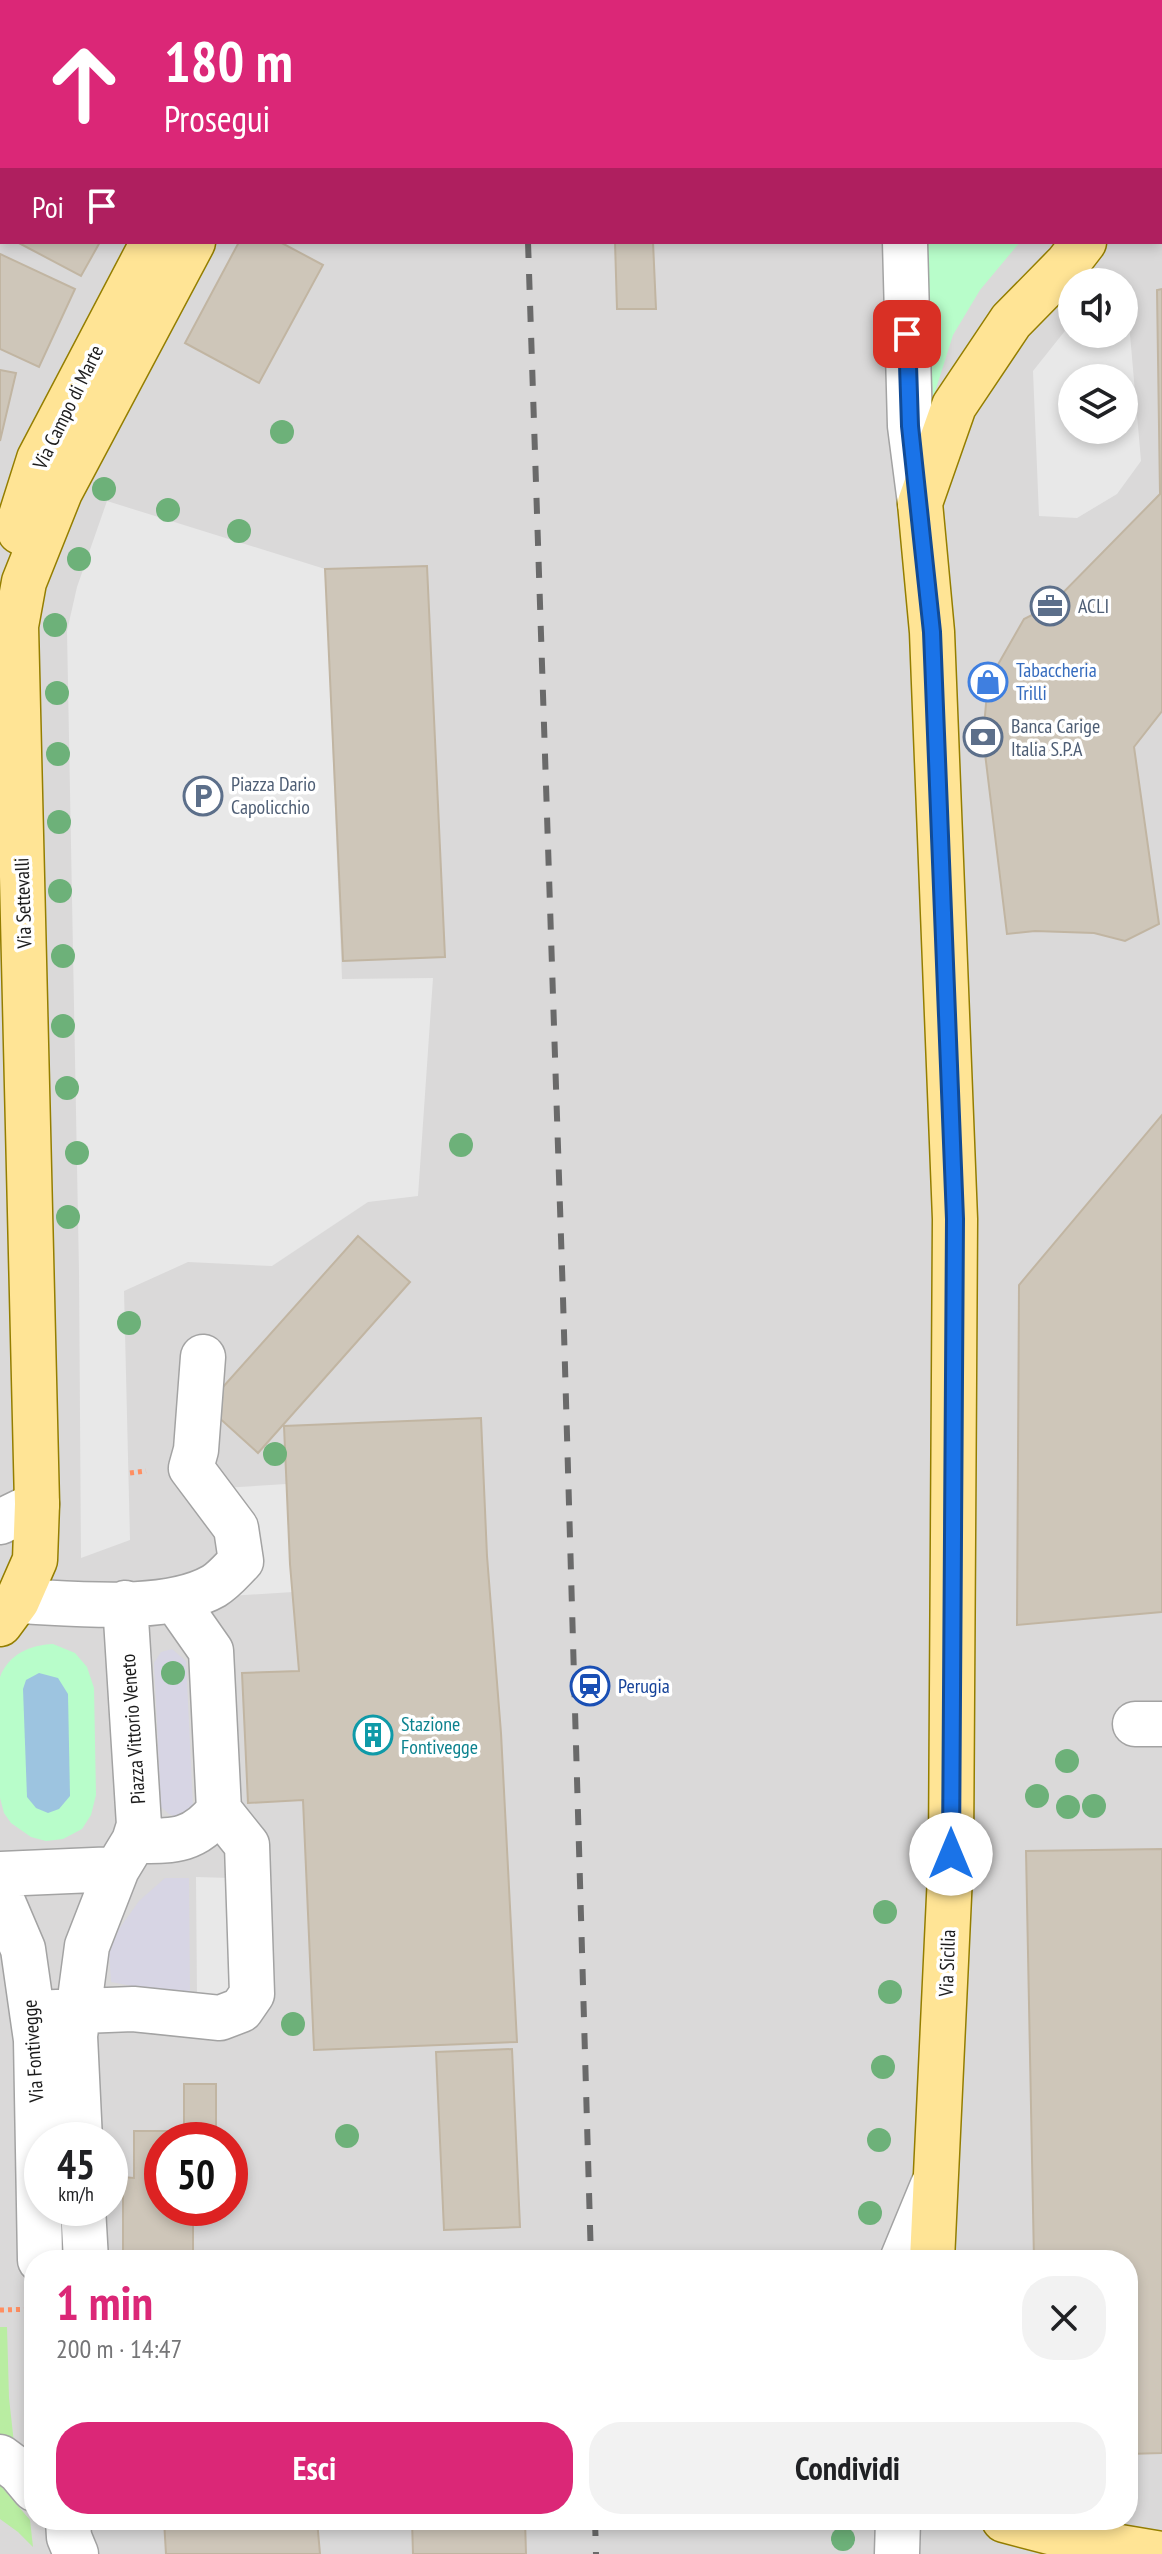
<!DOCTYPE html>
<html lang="it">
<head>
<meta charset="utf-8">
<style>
	body { margin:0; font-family:"PT Sans Narrow",sans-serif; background:#f2f2f2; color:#202124; height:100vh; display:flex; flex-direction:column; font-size:30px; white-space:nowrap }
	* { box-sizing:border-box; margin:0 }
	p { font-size:26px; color:#757577 }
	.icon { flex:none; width:44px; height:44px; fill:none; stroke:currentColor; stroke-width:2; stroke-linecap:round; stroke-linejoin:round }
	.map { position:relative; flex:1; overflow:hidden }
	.sheet { position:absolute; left:24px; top:2250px; width:1114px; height:280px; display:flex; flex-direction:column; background:#fff; border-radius:32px; box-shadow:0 4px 12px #0003 }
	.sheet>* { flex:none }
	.banner { position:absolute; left:0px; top:0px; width:1162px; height:244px; box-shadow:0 4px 12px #0003; background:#db2777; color:#fff; overflow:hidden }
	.fabs { position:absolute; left:1058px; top:268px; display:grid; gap:16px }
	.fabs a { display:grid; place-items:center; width:80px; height:80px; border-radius:50%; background:#fff; box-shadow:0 4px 12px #0003; font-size:40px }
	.speed { position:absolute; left:24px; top:2122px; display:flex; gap:16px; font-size:40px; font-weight:700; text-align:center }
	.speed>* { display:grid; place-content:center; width:104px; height:104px; border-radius:50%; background:#fff; box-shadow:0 4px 12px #0003; line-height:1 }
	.speed small { font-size:20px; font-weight:400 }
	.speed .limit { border:12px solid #d22; background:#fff; color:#111 }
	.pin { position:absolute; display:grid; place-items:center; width:68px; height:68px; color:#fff; margin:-34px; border-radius:16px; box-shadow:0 4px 12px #0006 }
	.me { position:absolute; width:88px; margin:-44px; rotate:0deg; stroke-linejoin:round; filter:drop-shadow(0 0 6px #0008) }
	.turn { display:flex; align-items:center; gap:28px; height:168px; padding:0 32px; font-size:36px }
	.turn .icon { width:104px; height:104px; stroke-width:2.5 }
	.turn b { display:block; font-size:56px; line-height:68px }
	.then { display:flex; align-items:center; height:76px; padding:0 32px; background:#0003; gap:16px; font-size:30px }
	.round { display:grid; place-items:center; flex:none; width:84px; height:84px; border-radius:32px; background:#f2f2f2 }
	.headline { display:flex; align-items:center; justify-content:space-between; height:136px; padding:0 32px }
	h1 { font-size:48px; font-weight:700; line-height:60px; color:#db2777 }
	.action { display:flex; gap:16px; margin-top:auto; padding:16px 32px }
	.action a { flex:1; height:92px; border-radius:32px; background:#db2777; color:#fff; font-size:32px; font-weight:700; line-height:92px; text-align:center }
	.action a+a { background:#f2f2f2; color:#202124 }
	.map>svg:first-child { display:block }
	.residential { fill:#dad9d9; fill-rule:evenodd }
	.grass { fill:#b9eda2 }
	.park { fill:#b8fdca }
	.parking { fill:#e8e8e8; fill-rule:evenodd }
	.plaza { fill:#d7d5e4 }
	.water { fill:#9dc4e0 }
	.building { fill:#cec6b9; stroke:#c1b5a2; stroke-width:2 }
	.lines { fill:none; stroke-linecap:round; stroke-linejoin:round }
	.minor-casing { stroke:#a3a3a3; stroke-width:47 }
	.major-casing { stroke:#947e00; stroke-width:47 }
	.path { stroke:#ff8e61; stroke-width:5; stroke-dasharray:4 4; stroke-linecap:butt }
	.minor { stroke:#fff; stroke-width:44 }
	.major { stroke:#ffe495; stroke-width:44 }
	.rail { stroke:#6a6a6a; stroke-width:6; stroke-dasharray:16 16; stroke-linecap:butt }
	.tree { fill:#6db179 }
	.route-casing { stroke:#114b97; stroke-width:20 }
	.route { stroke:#1a73e8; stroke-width:14 }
	.labels { text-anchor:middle; stroke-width:7; stroke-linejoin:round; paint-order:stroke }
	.street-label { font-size:20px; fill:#1c1c1c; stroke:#fff }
	.service-label { font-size:20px; fill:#4e5e75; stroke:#fff; text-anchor:start }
	.shop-label { font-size:20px; fill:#366cbe; stroke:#fff; text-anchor:start }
	.transit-label { font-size:20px; fill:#164399; stroke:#fff; text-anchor:start }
	.culture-label { font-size:20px; fill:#0d838f; stroke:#fff; text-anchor:start }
</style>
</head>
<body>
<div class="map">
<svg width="1162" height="2554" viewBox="0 0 1162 2554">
	<rect width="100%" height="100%" fill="#eeece0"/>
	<!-- residential -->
	<path class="residential" d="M0,0h1162v2554h-1162zM2,2h1158v240h-1158zM1072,282h52v52h-52zM1072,378h52v52h-52zM42,2140h68v68h-68zM162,2140h68v68h-68zM34,2260h1094v260h-1094z"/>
	<!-- grass -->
	<path class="grass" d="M0,2327h7l2,71 5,45 -14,-8z
		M0,2485l30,35 3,27 -15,-15 -18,-13z"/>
	<!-- park -->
	<path class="park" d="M924,242h96l-40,48 -27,45 -20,63z
		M53,1644l22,9 12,14 7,21 2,107 -5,20 -9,14 -19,10 -17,2 -15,-4 -20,-14 -7,-10 -4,-15v-121c9,-23 30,-32 53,-33z"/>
	<!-- parking -->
	<path class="parking" d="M1127,300l14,161 -24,33 -40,24 -38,-2 -6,-145 39,-49v12h52v-33zM1072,378h52v52h-52z
		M107,501l218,68 17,410 91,-1 -15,218 -50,6 -96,64 -84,-4 -64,29 6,249 -49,18 -2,-286 -12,-641 10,-44z
		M286,1484l7,108 -63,4 -7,-108z
		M196,1877l35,1 3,117 -37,1z"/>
	<!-- plaza -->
	<path class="plaza" d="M172,1649l14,12 7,146 -6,8 -9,3 -9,-4 -8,-7 -7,-144 7,-11z
		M165,1878h24l1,119 -79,-15 -2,-30 10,-23 20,-28z"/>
	<!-- water -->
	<path class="water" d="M39,1673l19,5 10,16 2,102 -11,13 -11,4 -12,-5 -9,-11 -4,-108 3,-9z"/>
	<!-- building -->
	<path class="building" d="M0,0h19l-17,2 -2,53z
		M100,0h83l4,2h-88z
		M17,242h83l-19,34z
		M239,242h41l43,23 -64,118 -74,-40z
		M615,242h38l3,67h-39z
		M0,254l75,35 -36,78 -39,-18z
		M1162,289v422l-28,36 25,177 -34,17 -31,-8 -59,-2 -28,3 -24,-197 5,-55 36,-63 26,-13 110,-112 -3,-204z
		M0,370l16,3 -16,68z
		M427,566l18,391 -102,4 -18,-392z
		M1162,1115v497l-145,13 2,-340z
		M358,1236l52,46 -152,171 -52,-47z
		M481,1418l6,138 14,177 16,309 -203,8 -11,-250 -55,3 -3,-66 -3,-64 57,-2 -9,-107 -6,-138z
		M1162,1849v604l-34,1v-194h-94l-8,-409z
		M512,2049l8,178 -76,3 -8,-178z
		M184,2084h32v56h-54v68h31v52h-70v-83l11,1v-47h50z
		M164,2520h153l3,34h-154z
		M412,2520h113l1,34h-113z"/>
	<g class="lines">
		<defs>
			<path id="minor" d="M823,0l1,2
				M905,242l5,184 10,77
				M0,1522l37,-18
				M17,1601c56,2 148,13 197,-15 10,-6 19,-17 27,-25l-5,-33 -45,-60 5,-18 7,-93
				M1135,1724h27
				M134,1841c38,0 60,2 85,-31l-8,-159 -35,-50
				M0,1874l117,-5
				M0,1895l23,54 13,91 4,220
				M32,2013l101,-4 87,9 21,-8 11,-16 -5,-149 -28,-35
				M80,2140l-5,-104 12,-90 30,-77 17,-28 5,-16 -14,-222
				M83,2208l3,52
				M902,2260l31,-75
				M0,2457l19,14 15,18
				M68,2520l1,17 7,17
				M897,2554l1,-34"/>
			<path id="major" d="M992,0l4,2
				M278,2l1,-2
				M339,2l2,-2
				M1160,75l2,1
				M1160,125l2,-3
				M1160,210l2,-1
				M20,532v-13l19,-60 114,-217
				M0,1624l17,-23 18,-41 2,-56 -21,-878 8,-44 36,-90 133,-250
				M932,2260l19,-406 4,-635 -23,-587 -12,-129 34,-97 57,-85 56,-57 17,-22
				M1004,2520l80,21 78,13"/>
		</defs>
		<!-- minor casing -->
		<use href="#minor" class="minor-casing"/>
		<!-- major casing -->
		<use href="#major" class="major-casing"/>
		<!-- path -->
		<path class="path" d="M1070,0l5,2
			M130,1473l16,-2
			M0,2310l33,-1"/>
		<!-- minor -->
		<use href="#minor" class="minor"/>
		<!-- major -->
		<use href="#major" class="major"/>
		<!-- rail -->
		<path class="rail" d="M521,0v2
			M528,242l35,1056 28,962
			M595,2520l1,34"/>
	</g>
	<!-- trees -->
	<g class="tree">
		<circle cx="282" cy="432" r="12"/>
		<circle cx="104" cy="489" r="12"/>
		<circle cx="168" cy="510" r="12"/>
		<circle cx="239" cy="531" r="12"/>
		<circle cx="79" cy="559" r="12"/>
		<circle cx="55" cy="625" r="12"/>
		<circle cx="57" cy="693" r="12"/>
		<circle cx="58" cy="754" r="12"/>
		<circle cx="59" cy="822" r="12"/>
		<circle cx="60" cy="891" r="12"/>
		<circle cx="63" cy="956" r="12"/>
		<circle cx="63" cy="1026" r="12"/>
		<circle cx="67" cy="1088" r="12"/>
		<circle cx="461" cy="1145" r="12"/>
		<circle cx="77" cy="1153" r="12"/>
		<circle cx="68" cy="1217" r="12"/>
		<circle cx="129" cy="1323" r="12"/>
		<circle cx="275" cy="1454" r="12"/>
		<circle cx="173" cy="1673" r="12"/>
		<circle cx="1067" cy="1761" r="12"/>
		<circle cx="1037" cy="1796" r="12"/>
		<circle cx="1094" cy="1806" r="12"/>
		<circle cx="1068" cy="1807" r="12"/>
		<circle cx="885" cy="1912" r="12"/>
		<circle cx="890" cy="1992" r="12"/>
		<circle cx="293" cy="2024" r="12"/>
		<circle cx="883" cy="2067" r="12"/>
		<circle cx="347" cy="2136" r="12"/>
		<circle cx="879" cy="2140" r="12"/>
		<circle cx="870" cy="2213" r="12"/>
		<circle cx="843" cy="2539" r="12"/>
	</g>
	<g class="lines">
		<defs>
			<path id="route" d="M907,334l3,92 22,206 23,587 -4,635"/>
		</defs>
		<!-- route casing -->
		<use href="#route" class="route-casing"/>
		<!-- route -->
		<use href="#route" class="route"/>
	</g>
	<!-- icons -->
	<defs>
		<symbol id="office-ring" viewBox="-11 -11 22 22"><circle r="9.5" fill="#fff" stroke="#5c6f8a" stroke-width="1.5"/><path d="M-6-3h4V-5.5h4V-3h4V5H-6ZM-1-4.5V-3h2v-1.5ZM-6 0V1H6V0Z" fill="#5c6f8a"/></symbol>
		<symbol id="shop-ring" viewBox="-11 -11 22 22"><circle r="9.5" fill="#fff" stroke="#3f7fe0" stroke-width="1.5"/><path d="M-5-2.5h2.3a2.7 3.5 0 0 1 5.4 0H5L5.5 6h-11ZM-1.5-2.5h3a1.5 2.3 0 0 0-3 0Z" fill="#3f7fe0"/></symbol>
		<symbol id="bank-ring" viewBox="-11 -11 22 22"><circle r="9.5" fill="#fff" stroke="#5c6f8a" stroke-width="1.5"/><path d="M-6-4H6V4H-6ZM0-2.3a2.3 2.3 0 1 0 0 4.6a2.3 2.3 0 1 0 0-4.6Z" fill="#5c6f8a"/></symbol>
		<symbol id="parking-ring" viewBox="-11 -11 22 22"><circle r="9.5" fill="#fff" stroke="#5c6f8a" stroke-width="1.5"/><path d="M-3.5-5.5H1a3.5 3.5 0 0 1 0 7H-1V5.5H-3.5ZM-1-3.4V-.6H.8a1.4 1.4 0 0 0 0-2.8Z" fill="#5c6f8a"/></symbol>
		<symbol id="station-ring" viewBox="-11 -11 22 22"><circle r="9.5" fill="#fff" stroke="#1a4fb4" stroke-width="1.5"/><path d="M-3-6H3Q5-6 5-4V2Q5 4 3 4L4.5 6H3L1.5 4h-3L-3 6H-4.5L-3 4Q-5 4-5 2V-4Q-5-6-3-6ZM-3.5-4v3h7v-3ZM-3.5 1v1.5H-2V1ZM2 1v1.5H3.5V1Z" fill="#1a4fb4"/></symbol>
		<symbol id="building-ring" viewBox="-11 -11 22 22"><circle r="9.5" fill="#fff" stroke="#0f9aa8" stroke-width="1.5"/><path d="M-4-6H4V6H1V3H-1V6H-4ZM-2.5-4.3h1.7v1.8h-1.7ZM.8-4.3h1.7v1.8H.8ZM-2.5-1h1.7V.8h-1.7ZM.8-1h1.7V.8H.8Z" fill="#0f9aa8"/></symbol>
	</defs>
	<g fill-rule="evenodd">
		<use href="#office-ring" x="1028" y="584" width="44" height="44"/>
		<use href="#shop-ring" x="966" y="660" width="44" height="44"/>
		<use href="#bank-ring" x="961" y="715" width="44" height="44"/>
		<use href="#parking-ring" x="181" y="774" width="44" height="44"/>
		<use href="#station-ring" x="568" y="1664" width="44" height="44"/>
		<use href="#building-ring" x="351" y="1713" width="44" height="44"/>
	</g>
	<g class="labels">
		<!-- street labels -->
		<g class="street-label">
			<text transform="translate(68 407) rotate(-64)" y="7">Via Campo di Marte</text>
			<text transform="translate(23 903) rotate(-92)" y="7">Via Settevalli</text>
			<text transform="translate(133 1729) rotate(-94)" y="7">Piazza Vittorio Veneto</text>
			<text transform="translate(947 1963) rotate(-88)" y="7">Via Sicilia</text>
			<text transform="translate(33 2051) rotate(-94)" y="7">Via Fontivegge</text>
		</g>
		<!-- service labels -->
		<g class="service-label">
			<text x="1078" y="613">ACLI</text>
			<text x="1011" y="733">Banca Carige<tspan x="1011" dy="23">Italia S.P.A</tspan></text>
			<text x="231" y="791">Piazza Dario<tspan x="231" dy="23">Capolicchio</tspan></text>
		</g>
		<!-- shop labels -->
		<g class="shop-label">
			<text x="1016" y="677">Tabaccheria<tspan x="1016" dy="23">Trilli</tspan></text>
		</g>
		<!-- transit labels -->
		<g class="transit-label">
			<text x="618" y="1693">Perugia</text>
		</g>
		<!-- culture labels -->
		<g class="culture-label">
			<text x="401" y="1731">Stazione<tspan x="401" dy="23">Fontivegge</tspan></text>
		</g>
	</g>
</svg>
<div class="fabs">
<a><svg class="icon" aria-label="sound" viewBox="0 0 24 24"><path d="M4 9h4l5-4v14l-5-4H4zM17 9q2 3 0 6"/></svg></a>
<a><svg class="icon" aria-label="layers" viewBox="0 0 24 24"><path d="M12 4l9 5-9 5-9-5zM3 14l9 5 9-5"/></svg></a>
</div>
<div class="speed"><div>45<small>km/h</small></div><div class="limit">50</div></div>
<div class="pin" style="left:907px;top:334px;background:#d93025"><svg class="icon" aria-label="arrive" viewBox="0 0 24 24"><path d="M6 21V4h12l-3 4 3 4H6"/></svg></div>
<svg class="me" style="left:951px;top:1854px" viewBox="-20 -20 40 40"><circle r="19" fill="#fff"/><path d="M0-13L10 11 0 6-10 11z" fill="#1a73e8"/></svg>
<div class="banner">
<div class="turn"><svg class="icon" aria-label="ahead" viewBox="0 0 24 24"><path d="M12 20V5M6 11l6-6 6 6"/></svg><div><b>180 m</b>Prosegui</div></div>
<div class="then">Poi<svg class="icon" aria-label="arrive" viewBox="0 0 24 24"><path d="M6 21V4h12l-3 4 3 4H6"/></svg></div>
</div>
<section class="sheet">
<div class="headline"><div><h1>1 min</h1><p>200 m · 14:47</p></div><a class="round"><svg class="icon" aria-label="close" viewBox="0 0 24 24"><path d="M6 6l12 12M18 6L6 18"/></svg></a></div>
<div class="action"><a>Esci</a><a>Condividi</a></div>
</section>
</div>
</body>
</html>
